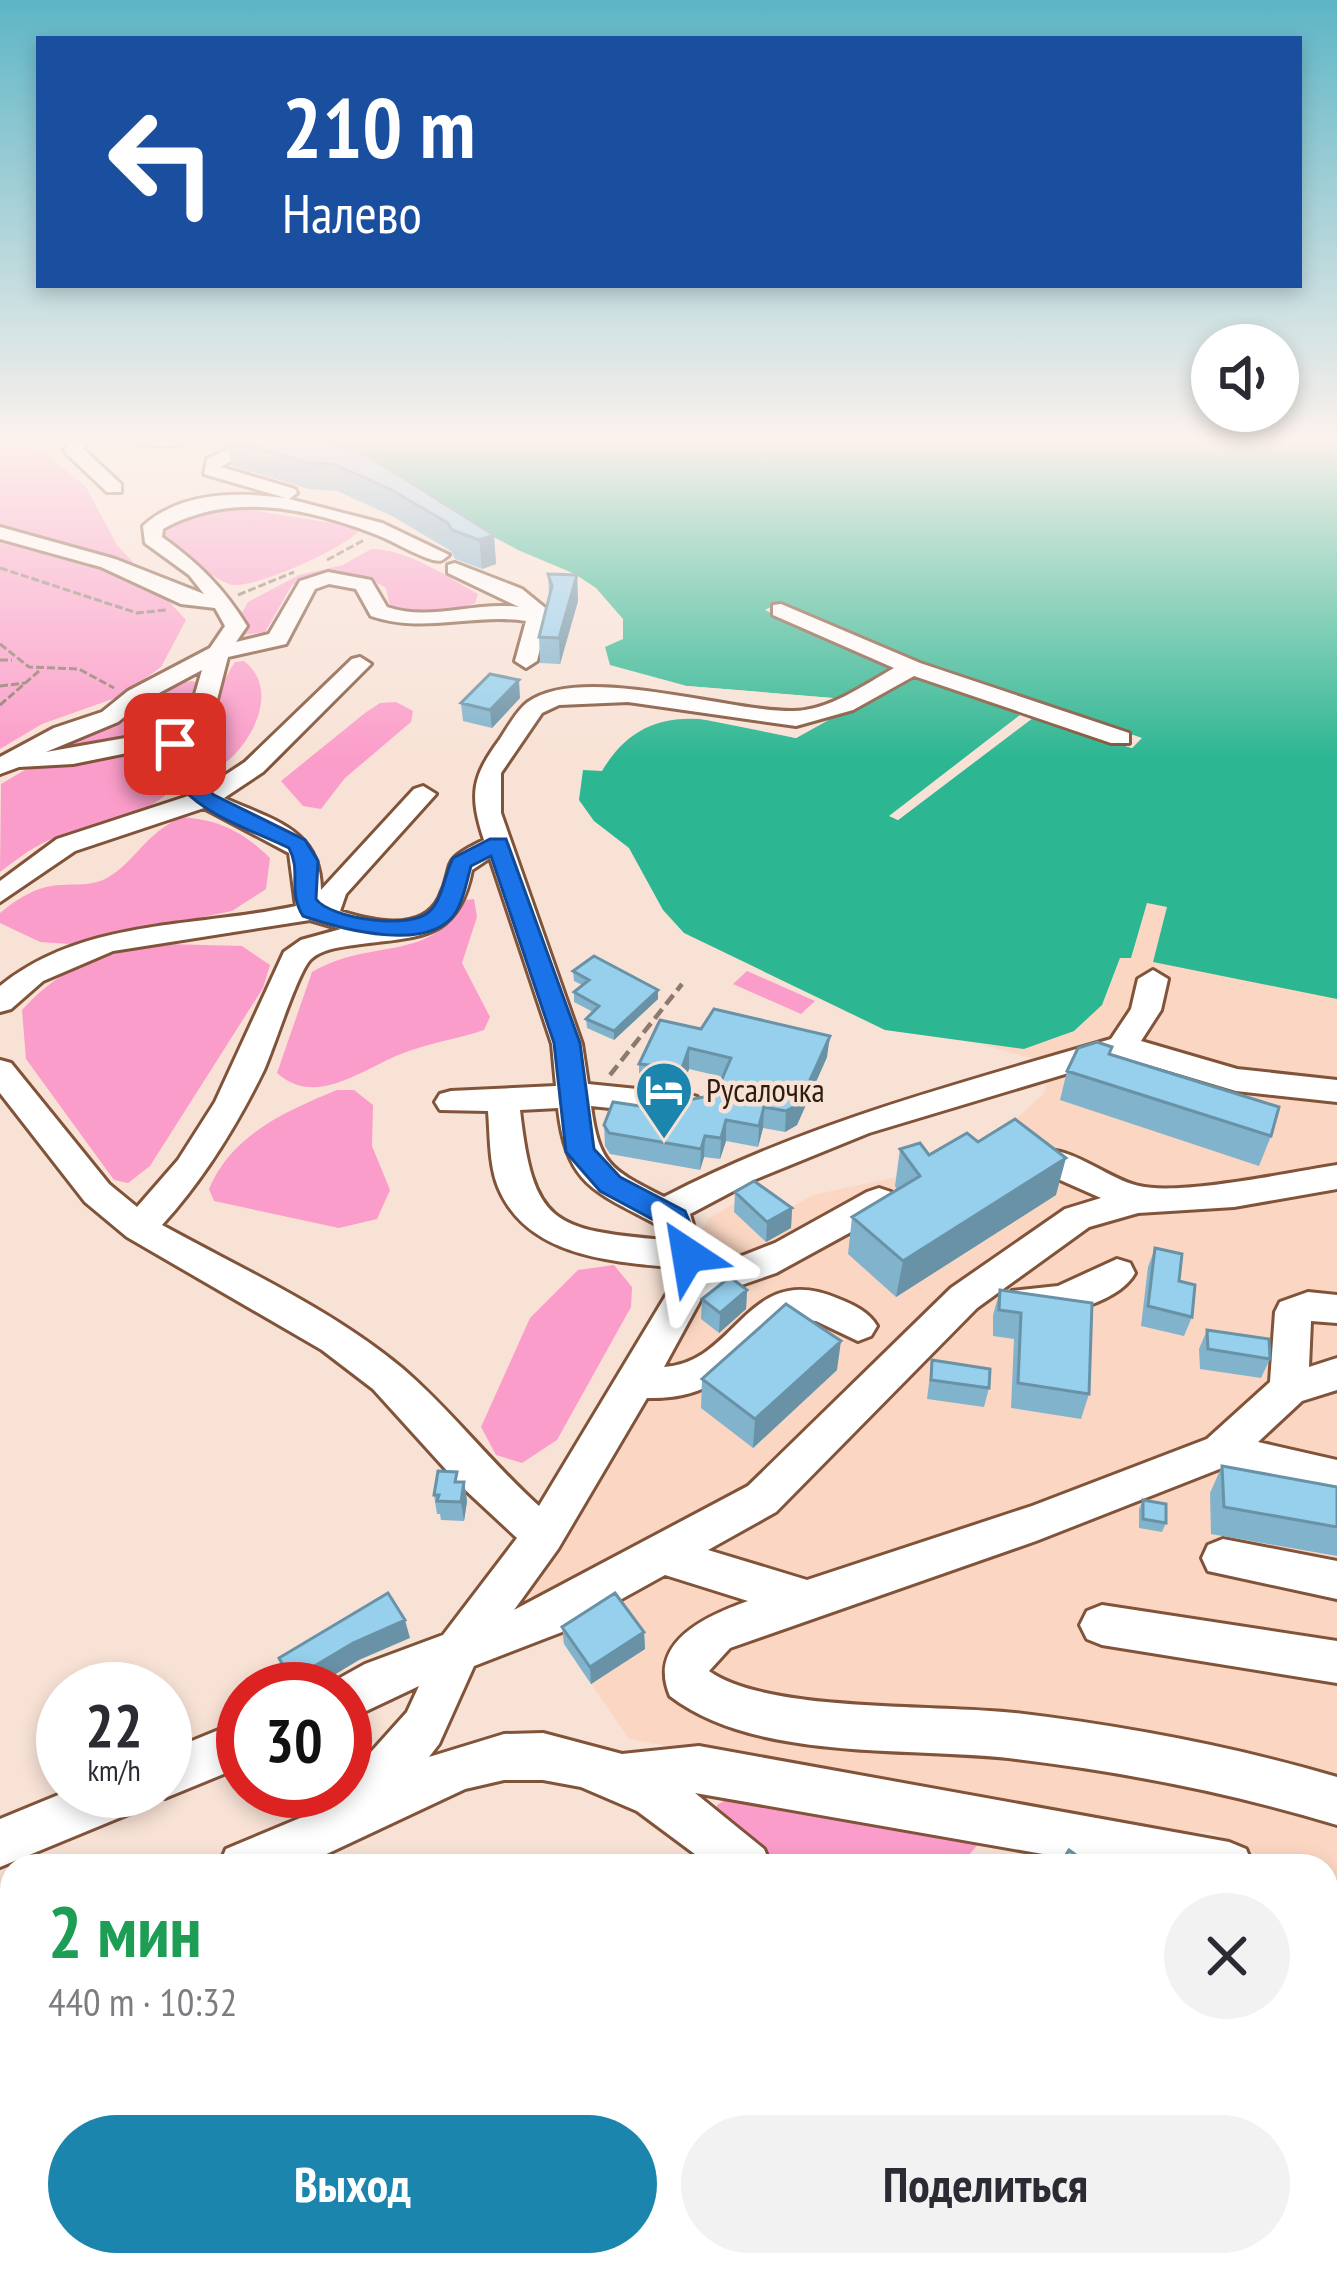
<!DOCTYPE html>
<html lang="ru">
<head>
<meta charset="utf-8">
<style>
	body { margin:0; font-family:"PT Sans Narrow",sans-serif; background:#f2f2f3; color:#2b2b33; height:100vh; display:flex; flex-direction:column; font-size:45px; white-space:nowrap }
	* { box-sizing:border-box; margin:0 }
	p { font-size:39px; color:#7c7c81 }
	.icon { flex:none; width:66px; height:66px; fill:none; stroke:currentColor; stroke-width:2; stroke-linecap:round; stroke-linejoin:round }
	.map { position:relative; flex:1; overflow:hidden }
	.drawer { position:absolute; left:0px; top:1854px; width:1338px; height:423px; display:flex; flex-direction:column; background:#fff; border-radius:36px 36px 0 0; box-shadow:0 6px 18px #0003 }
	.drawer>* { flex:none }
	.banner { position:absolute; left:36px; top:36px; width:1266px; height:252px; border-radius:0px; box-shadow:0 6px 18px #0003; background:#1a4fa0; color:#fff; overflow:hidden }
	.buttons { position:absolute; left:1191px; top:324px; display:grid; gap:24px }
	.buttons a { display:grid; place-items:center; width:108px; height:108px; border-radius:50%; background:#fff; box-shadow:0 6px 18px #0003; font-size:60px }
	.speed { position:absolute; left:36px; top:1662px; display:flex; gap:24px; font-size:60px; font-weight:700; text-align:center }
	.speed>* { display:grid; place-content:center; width:156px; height:156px; border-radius:50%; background:#fff; box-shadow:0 6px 18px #0003; line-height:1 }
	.speed small { font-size:30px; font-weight:400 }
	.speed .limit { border:18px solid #d22; background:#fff; color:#111 }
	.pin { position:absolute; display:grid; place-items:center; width:102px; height:102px; color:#fff; margin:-51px; border-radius:24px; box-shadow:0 6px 18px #0006 }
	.me { position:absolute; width:132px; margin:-66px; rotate:327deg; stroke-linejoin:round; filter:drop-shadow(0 0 9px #0008) }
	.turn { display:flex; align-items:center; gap:42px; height:252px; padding:0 48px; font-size:54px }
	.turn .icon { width:156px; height:156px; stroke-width:2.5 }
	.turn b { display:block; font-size:84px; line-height:102px }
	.round { display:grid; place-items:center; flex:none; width:126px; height:126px; border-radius:63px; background:#f2f2f3 }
	.summary { display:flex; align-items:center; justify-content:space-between; height:204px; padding:0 48px }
	h1 { font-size:72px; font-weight:600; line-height:90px; color:#1e9e55 }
	.action { display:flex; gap:24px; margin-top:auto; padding:24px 48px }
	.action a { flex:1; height:138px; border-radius:72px; background:#1b85ad; color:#fff; font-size:48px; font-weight:600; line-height:138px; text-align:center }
	.action a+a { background:#f2f2f3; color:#2b2b33 }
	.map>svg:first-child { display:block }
	.built { fill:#fbd7c3 }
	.green { fill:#fb9dca }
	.water { fill:#2db692 }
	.pier { fill:#f8e2d6 }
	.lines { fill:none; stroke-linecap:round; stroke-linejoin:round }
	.minor-casing { stroke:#81543a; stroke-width:6 }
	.path-far1 { stroke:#8e796e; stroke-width:3; stroke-dasharray:8 3; stroke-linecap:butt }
	.path { stroke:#8e796e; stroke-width:4.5; stroke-dasharray:12 6; stroke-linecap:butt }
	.minor { fill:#fff; fill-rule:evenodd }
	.wall { fill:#81b3cc }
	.shaded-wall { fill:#6992a6 }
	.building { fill:#96d0ed; stroke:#6992a6; stroke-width:3 }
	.route { fill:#1a73e8; stroke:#114b97; stroke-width:3 }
	.labels { text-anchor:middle; stroke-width:9; stroke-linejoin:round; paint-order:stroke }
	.poi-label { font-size:33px; fill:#2f1c11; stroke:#f8e2d6; text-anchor:start }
</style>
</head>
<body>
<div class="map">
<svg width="1337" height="2275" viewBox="0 0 1337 2275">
	<rect width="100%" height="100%" fill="#f8e2d6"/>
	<!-- built -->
	<path class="built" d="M1147,902l21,5 -14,55 183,37v894l-11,-6v-21h-44l-71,-34 -69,1 -513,-94 -38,-55 53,-35 -80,-5 -37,-54 165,-281 32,-38 -9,-1 -16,-31 9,-20 38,-23 38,15 29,-16 158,-34 73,-68 6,-23 -1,-7 -70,-19 45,5 78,-44 18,-47 11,-1z"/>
	<!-- green -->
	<path class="green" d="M0,439l43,13 43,35 31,58 69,75 -25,47 -40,29 -79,28 -42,25z
		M202,508h37l112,18 7,6c-16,17 -109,60 -129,52 -19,-6 -51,-38 -68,-51l3,-11z
		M371,549c36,0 75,27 107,45l-3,9c-26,10 -58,16 -85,4l-4,-19c-33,-20 -60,-20 -94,-3l-27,47 -23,3 -3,-17 9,-16 51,-27 44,-10z
		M244,661c36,28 9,80 -19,102l-21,-21c-2,-16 21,-66 31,-80z
		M192,681l10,4 -11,32 -15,14 -122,21 -2,-3 85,-36 40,-30z
		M396,702l17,9 -2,11 -66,56 -24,31 -18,-3 -22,-25 84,-68 15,-10z
		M132,751l24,5 19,13 3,14c-31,36 -78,38 -121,54 -23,8 -38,21 -57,35l1,-88 24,-14z
		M181,817c39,3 61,14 89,41l-4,31 -34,22 -162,33 -30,-2 -40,-19v-10c17,-14 37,-27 60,-28 16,-1 33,1 47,-7 27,-15 38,-44 74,-61z
		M474,899l3,18 -15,46 28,54 -6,13c-26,9 -57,13 -83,24 -39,15 -85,54 -124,19l35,-101c60,-35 119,-8 153,-72z
		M167,944l75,2 28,19 -7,23 -113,178 -22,17 -14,-3 -88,-121 -4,-49c44,-48 82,-56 145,-66z
		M747,971l68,30 -14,13 -68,-30z
		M337,1090h17l19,15 -1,41 18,44 -13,29 -38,9 -125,-27 -5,-12c22,-54 77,-78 128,-99z
		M614,1265l18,22 -1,20 -74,133 -35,23 -26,-8 -15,-28 49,-109 48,-48z
		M731,1797l247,39 1,7 -19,23h-202l-43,-53 2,-8z
		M614,2265h479l15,10h-500z"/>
	<!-- water -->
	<path class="water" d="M292,439h1045v560l-184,-37 14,-55 -20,-4 -16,55h-11l-18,47 -28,26 -50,18 -139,-19 -201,-97 -21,-23 -34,-62 -35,-27 -15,-21 4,-30 19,1c48,-80 120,-48 194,-33l114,-64 111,41 -131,101 8,4 135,-102 99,30 9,-10 -217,-74 -143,-62 -15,8 131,61 -52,28 -158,-13 -77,-21 -5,-18 18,-8v-20l-27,-31 -21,-14 -57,-24 -132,-71z"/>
	<!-- pier -->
	<path class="pier" d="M781,602l143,62 218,74 -10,10 -100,-30 -134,102 -9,-4 131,-101 -110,-40 -114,63 -115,-23 1,-6 113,23 48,-27 -157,-13 1,-6 158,13 51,-28 -131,-61z"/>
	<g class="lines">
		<defs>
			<path id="minor" d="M72,439h18l-7,10 38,35v8h-14l-40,-38 -3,-4z
				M128,439h66c-15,9 -51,9 -66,0z
				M242,442l15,4 -36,21 74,22 2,4 -8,6 93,24 67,32c-7,5 -6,7 -16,5 -20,-6 -41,-20 -61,-27 -67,-26 -144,-41 -209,-4l-1,8c36,26 62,51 85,89l-11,16 33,-8 31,-53 28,-9 43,8 16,27c43,15 88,-6 132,0l-71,-34v-8l7,-2 67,26 27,22 -12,50 -11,7 -11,-7 11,-40c-53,-8 -103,13 -155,-5l-15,-27 -27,-5 -14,5 -29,55 -58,13 -15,58 -22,28 20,23 -4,21 38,-25 107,-103 8,-2 11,7 -108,108 -39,26c48,22 97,31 97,92l93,-101 9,-3 13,8 -90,100 -6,17c29,9 81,23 99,-13 18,-36 -3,-35 45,-58 -15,-46 -12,-63 16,-101 8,-12 17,-29 28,-37 54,-39 201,10 265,9 35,0 71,-26 101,-43l-121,-53v-10l8,-1 139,59 209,70v10h-18l-197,-67 -61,34 -57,16 -168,-24 -69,3 -17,8 -41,60v40l81,231 6,40 98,10 11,3 5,8 -5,8 -11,3 -95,-10c8,60 21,64 73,91 142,-74 294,-113 447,-158l20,-30 7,-30 15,-9 15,9 -7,31 -20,31 96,28 100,11v22l-101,-11 -114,-34 -253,76 -113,46 -66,35 16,56 69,-27 92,-51 12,-4 12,4 5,9 -5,9 -115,63 -75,26 -37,68c74,-4 83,-108 175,-68 15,6 30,13 38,27l-6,10 -13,5 -42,-20 -25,-2c-55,37 -66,81 -144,79l-89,151 -44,61 234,-124 203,-198 114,-79 36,-11 -68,-30 -5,-8 5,-8c34,-11 73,27 106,34 42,10 152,-14 198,-21v24l-103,18 -96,6 -49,14 -112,81 -201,204 -68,38 99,30 225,-74 175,-67 63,-57 5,-70 5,-10 28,-10 29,3v28l-26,-2 -2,46 28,-9v32l-35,11 -44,41 79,18v34l-115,-26 -186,73 -306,107 -21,23c58,42 230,33 306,42 108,13 217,33 322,64v48c-105,-32 -213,-53 -321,-66 -106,-13 -258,4 -346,-63 -23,-54 36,-80 78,-95l-83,-26 -103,57 -88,34 -35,78 -10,13 75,-23 39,-1 79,21 77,-8 530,96 17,7 7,17h-142l-416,-73 69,56 7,17h-60l-74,-55 -56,-24 -38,-7h-39l-39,9 -164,77h-82l7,-17 79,-33 28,-25h12v-10l62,-69 12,-26 -74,35v-32h-18l2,-5 36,-20 78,-29 74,-97 -57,-53 -87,-96 -51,-39 -195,-113 -42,-35 -85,-109v-33l11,3 98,121 28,23 41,-47 37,-58 69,-150 17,-12 40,-11 -31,-9 -197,31 -70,30 -32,28 -11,3v-26c84,-68 195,-58 296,-80l-7,-53 -85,-45 -129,43 -75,51v-21l57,-42 131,-43 -8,-9 6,-21 -18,-15 -26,-1 -69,14 -54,3 -19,7v-17l54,-29 48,-16 26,-21 82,-43 15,-22 -10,-18 -34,-4 -80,-37 -101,-28v-12l115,32 89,35 -15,-19 -44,-32 -2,-17c38,-35 95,-34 143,-28l-82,-24 3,-15zM202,670l-13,45 -19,21 -28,-1 -96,17 72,-30 26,-21zM490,858l62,186 4,42 -105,5 -11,3 -5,8 5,8 48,1c2,25 1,53 10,76 28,68 108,74 172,80l1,20 -132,219c-48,-43 -88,-96 -137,-138 -71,-59 -160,-99 -240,-143 42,-46 75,-100 102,-155 10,-22 34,-99 47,-111 11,-10 29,-12 43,-14 62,-9 104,-2 118,-75zM558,1108c9,79 37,83 102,118l5,14c-113,-10 -132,-16 -145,-130z
				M1117,1259l13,4 5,10c-17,32 -90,49 -123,38l-5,-10 5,-10 46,-5z
				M1223,1539l114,22v38l-129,-28 -6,-13 6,-13z
				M1102,1605l235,36v42l-235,-38 -15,-6 -7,-14 7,-14z
				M243,1720v46l-78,32 -16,-6 -6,16 -143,59v-48l68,-28h97v-39z
				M1326,1890l11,5v50l-11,-5z
				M12,1937v52l-12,5v-53z
				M12,2090v54l-12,5v-54z
				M1337,2161v56l-11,1v-56z
				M1134,2265h74l4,10h-74z"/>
		</defs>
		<!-- minor casing -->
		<use href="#minor" class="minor-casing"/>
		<!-- path-far1 -->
		<path class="path-far1" d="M327,560l37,-20
			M0,568l137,45 29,-3
			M238,595l56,-23
			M0,644l29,23 50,2 35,19
			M0,660h12
			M0,686l25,-3
			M0,705l39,-34"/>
		<!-- path -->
		<path class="path" d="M610,1075l72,-91"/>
		<!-- minor -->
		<use href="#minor" class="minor"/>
	</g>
	<!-- wall -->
	<path class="wall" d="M227,439h88l179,96 2,29 -14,5 -27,-10 -4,-8 -59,-35 -55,-25 -28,-2 -77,-23z
		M548,574l29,1 1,26 -18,63 -20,-1 -1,-26 10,-40z
		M520,698l-28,30 -29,-7 -2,-18z
		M573,971l85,19v9l-44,41 -27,-12 -1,-9 7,-7 -19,-10v-10l8,-7 -8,-4z
		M660,1020l167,37 -30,68 -12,7 -22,-4 -5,19 -32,-6 -6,18 -16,-2 -4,13 -90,-16 -5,-8 -1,-21 84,-25 27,-5 8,-18 -34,-8 -7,20 -43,-4v-21z
		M1110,1055l161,81 -12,30 -199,-66 7,-29z
		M900,1149l29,6 127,40 -160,102 -48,-43 4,-37 45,-27 -2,-4z
		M735,1192l57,16 -1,20 -25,14 -32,-30z
		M1155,1248l24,33 13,36 -8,19 -43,-10 7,-59z
		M747,1290l-1,19 -27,24 -18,-14 1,-20z
		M1000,1290l89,104 -8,25 -70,-11 3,-69 -21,-3v-21z
		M1207,1330l63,29 -9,19 -61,-9 -1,-20z
		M932,1360l57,28 -5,19 -57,-8z
		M837,1370l-84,78 -52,-40 1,-29z
		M1222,1466l115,21v69l-126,-22 -1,-41z
		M458,1482h6l3,19 -3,20 -23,-1 -1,-6h-3l-3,-19z
		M1143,1500l23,23 -4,9 -23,-4v-19z
		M562,1627l82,5 1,17 -54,35 -27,-40z
		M1337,1987v53l-2,-1 -9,20v-34z
		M12,2265h363v7l-11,1z"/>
	<!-- shaded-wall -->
	<path class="shaded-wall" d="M494,535l2,29 -14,5 -3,-29z
		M577,575l1,26 -18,63 -1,-26z
		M519,680l1,18 -28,30 -2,-18z
		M658,990v9l-44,41v-9z
		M830,1036l-3,21 -30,68 -12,7 1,-21z
		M689,1048v21l-7,20v-21z
		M764,1107l-1,21 -5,19 1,-21z
		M726,1120v21l-6,18 1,-21z
		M705,1136l-1,21 -4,13 1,-21z
		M1066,1158l-10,37 -160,102 7,-36z
		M792,1208l-1,20 -25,14 1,-20z
		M747,1290l-1,19 -27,24 1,-20z
		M841,1341l-4,29 -84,78 2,-29z
		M464,1482l3,19 -3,20 -3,-19z
		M405,1620l5,18 -51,22 -48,29h-16l-4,-9 62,-37z
		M644,1632l1,17 -54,35 -1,-17z
		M350,2265h7l7,10h-14z"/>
	<!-- building -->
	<path class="building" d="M228,439h87l27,7 34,15 118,74 -15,5 -27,-10 -4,-7 -60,-35 -55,-24 -29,-2z
		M548,574l29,1 -18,63 -20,-1 13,-51z
		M490,674l29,6 -29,30 -29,-7z
		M594,956l64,34 -44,41 -28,-12 13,-13 -25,-14 15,-12 -16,-9z
		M714,1009l116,27 -31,68 -13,7 -22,-4 -5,19 -33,-6 -5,18 -16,-2 -4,13 -92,-16 -5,-8 9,-23 27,4 4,-11 44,5 27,-5 16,-37 -42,-10 -7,20 -43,-4 21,-44 41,9z
		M1097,1042l15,5 -3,7 170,53 -8,29 -204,-65 11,-23z
		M1015,1119l51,39 -163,103 -51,-44 68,-41 -20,-27 20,-6 9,12 38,-22 11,9z
		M754,1181l38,27 -25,14 -32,-30z
		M1155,1248l27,6 -3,27 16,4 -3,32 -44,-11z
		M730,1277l17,13 -27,23 -18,-14z
		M1000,1290l92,13 -3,91 -71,-11 3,-70 -22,-3z
		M786,1304l55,37 -86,78 -53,-40z
		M1207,1330l62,9 1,20 -62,-10z
		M932,1360l58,9 -1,19 -58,-8z
		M1222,1466l115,21v40l-113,-20z
		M438,1471l19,1 -2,10h9l-3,20 -24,-1 2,-6h-5z
		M1143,1500l23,4v19l-23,-4z
		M388,1593l17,27 -52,23 -62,37 -12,-22z
		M615,1593l29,39 -54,35 -28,-40z
		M1069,1850l22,16h-32z
		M1215,1858l38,8h-43z
		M1326,2030l10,7 -10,22z
		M12,2143v122h338v10h-350v-131z
		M542,2265h26l-2,10h-26z"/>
	<!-- sky -->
	<linearGradient id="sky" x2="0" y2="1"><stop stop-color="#5db5c6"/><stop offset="0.58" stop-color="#fcf2ed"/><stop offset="1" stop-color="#fcf2ed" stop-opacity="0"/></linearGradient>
	<rect width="1337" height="758" fill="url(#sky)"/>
	<!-- route -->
	<path class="route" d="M167,739c18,-4 35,12 43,27l-6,20 10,9 91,45 13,21 -2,38c14,20 97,32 115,11 12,-13 14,-37 22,-52l37,-19h16l74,204 14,106 26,28 65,34 18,44 -5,8h-20l-15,-38 -63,-34 -34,-39 -12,-109 -63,-187 -20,10c-4,14 -7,33 -15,46 -26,42 -115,17 -153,4 -16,-26 -1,-44 -14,-68 -35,-17 -81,-31 -107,-60l7,-22 -22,-18z"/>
	<!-- icons -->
	<defs>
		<symbol id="hotel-pin" viewBox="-11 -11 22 30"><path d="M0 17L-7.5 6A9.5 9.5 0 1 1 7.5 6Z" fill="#1b85ad" stroke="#f8e2d6"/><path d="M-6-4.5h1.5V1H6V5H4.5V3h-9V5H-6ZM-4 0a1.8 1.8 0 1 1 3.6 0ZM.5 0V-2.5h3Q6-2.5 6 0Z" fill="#fff"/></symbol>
	</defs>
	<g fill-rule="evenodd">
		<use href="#hotel-pin" x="631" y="1057" width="66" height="90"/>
	</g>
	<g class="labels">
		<!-- poi labels -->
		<g class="poi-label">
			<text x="706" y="1102">Русалочка</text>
		</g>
	</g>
</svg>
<div class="buttons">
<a><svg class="icon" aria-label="sound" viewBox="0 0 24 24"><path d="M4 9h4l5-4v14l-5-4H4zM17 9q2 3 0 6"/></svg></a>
</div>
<div class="speed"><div>22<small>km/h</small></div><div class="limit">30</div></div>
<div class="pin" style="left:175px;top:744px;background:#d93025"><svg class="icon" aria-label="arrive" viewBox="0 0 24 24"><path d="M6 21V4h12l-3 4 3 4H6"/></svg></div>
<svg class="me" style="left:688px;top:1255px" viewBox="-20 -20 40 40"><path d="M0-17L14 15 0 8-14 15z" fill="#1a73e8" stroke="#fff" stroke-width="4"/></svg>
<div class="banner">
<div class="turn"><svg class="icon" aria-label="left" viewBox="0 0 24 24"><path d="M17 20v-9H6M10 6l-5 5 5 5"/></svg><div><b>210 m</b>Налево</div></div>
</div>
<section class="drawer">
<div class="summary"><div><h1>2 мин</h1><p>440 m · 10:32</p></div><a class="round"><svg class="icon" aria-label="close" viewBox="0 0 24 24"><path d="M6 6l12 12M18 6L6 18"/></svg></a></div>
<div class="action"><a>Выход</a><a>Поделиться</a></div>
</section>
</div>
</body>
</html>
